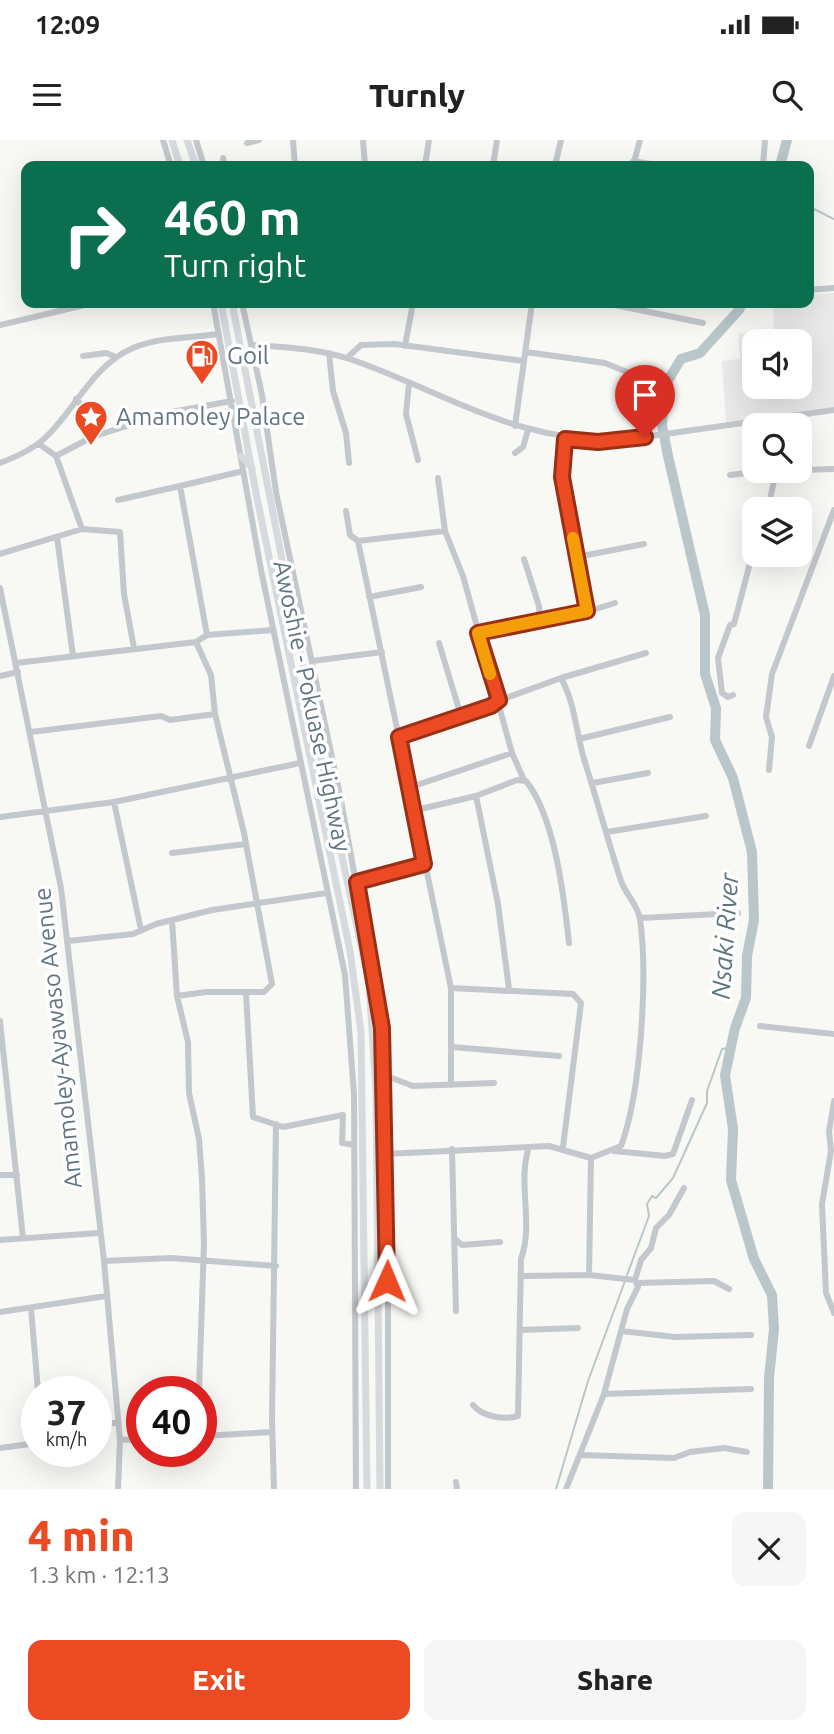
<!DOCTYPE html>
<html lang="en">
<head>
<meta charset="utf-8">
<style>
	body { margin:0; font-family:Ubuntu,sans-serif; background:#f6f6f6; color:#222; height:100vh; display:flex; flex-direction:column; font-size:26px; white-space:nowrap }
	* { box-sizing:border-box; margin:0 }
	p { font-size:23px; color:#767676 }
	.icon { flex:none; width:38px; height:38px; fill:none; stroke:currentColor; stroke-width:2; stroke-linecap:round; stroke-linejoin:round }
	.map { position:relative; height:1349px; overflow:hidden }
	.panel { display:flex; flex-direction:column; background:#fff; flex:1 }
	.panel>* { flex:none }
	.banner { position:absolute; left:21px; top:21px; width:793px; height:147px; border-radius:14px; box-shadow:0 7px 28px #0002; background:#0b6e4f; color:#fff; overflow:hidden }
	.tools { position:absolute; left:742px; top:189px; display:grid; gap:14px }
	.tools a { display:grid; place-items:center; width:70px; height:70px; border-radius:14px; background:#fff; box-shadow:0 7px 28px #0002; font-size:35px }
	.speed { position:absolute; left:21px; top:1236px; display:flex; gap:14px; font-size:35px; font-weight:700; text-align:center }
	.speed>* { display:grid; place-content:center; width:91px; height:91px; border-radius:50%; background:#fff; box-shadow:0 7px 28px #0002; line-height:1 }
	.speed small { font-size:18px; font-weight:400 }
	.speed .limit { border:10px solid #d22; background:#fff; color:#111 }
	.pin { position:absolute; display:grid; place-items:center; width:60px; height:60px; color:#fff; margin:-72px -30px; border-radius:50% 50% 50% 0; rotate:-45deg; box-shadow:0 0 7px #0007 }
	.pin .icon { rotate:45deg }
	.me { position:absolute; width:77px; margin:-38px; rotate:1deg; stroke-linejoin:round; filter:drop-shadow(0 0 5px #0008) }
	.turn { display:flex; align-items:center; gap:24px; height:147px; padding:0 28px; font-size:32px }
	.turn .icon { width:91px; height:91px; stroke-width:2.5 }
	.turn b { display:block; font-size:49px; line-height:60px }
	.round { display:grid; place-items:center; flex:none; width:74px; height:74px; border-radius:14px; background:#f6f6f6 }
	.overview { display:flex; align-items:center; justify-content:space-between; height:119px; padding:0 28px }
	h1 { font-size:42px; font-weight:800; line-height:52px; color:#ec4a22 }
	.cta { display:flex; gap:14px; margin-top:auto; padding:14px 28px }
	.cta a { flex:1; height:80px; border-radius:14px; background:#ec4a22; color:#fff; font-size:28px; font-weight:800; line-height:80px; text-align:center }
	.cta a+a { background:#f6f6f6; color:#222 }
	.status { display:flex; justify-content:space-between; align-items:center; height:49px; padding:0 35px; background:#fff; direction:ltr }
	.status svg { height:19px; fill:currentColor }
	header { display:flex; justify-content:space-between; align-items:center; height:91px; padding:0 28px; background:#fff; font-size:32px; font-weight:800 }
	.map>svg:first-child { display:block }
	.built { fill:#e9eae9; fill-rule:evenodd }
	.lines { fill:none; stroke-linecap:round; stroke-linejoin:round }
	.stream { stroke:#b9c7ca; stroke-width:2 }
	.river { stroke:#b9c7ca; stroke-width:10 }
	.minor { stroke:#c3c8cc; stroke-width:6 }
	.major { stroke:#d6dade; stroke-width:7 }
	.route-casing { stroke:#993016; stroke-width:18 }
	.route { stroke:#ec4a22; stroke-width:12 }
	.slow { stroke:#f59e0b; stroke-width:12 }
	.labels { text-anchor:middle; stroke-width:7; stroke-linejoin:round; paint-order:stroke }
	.poi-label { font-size:24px; fill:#627582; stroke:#fff; text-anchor:start }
	.street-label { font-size:24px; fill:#627582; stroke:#fff }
	.water-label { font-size:26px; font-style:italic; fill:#5d757c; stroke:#fff }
</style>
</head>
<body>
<div class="status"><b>12:09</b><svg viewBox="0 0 49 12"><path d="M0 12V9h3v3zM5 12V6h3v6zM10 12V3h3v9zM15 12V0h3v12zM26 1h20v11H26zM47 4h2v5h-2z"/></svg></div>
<header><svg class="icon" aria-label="menu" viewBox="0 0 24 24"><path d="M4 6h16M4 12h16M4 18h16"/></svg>Turnly<svg class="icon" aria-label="search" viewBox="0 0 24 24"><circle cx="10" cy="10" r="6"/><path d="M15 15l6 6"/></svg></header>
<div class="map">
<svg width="834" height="1349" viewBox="0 0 834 1349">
	<rect width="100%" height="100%" fill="#f8f8f5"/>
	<!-- built -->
	<path class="built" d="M834,153v115l-108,15 -4,-62 18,-2 -2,-25 36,-4 -1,-27h35l1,-8zM754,201h46v46h-46z"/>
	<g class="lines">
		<!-- stream -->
		<path class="stream" d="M808,66l26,13
			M627,1135l22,-59 -2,-12 5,-8 4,2 17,-20 34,-75v-12l15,-42 9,-2
			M556,1349l32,-108 37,-100"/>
		<!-- river -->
		<path class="river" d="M780,26l7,-26
			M742,163l-3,7 -39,43 -19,6 -26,43 8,8 -1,15 6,31 37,159v59l11,34 -1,32 18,38 19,74 2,68 -7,36 -1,42 -11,30 -10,47 8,54 -2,51 23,79 18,36 2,34 -5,49 -1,111"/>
		<!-- minor -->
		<path class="minor" d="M163,0l8,26
			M196,0l8,26
			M293,0l2,26
			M363,0l2,26
			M247,3l12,-3
			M223,18l2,8
			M633,21l29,5
			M425,26l4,-26
			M493,26l4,-26
			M555,26l6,-26
			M633,26l7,-26
			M763,26l2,-26
			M808,150l26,-2
			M213,163l48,267 84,405 9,119 2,395
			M242,163l20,92 14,97 65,308 41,228 6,239v222
			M605,163l98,20
			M0,185l93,-22
			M251,205c37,2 74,4 110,18 92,34 167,84 269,76l204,-29
			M405,206l8,-43
			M526,212l79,11 22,9
			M329,213l4,38 13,42 3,30
			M83,216l23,-3 10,4
			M347,218l14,-13 34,-1 129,17
			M409,243l-3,31 12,46
			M515,286l17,-123
			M92,297l79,-25 61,-11
			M564,299l-2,38 25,134
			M39,304l17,12 26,73
			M515,313l8,-6 5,-17
			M56,316l36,-19c7,-15 -7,-27 -16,-38
			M0,323c16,-6 34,-14 47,-27 29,-28 46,-71 86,-88 25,-11 58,-10 86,-14
			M800,330l34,-1
			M730,335l25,-3 20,4
			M438,338l7,53 18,45 49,177 12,27
			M118,360l62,-14
			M768,369l7,-33 7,-5
			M346,371l4,24 8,6 93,447v97
			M57,397l16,119
			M358,401l87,-10
			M0,414l82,-25 38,3 4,62 10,54
			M577,417l67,-13
			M524,419l15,47 1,15
			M0,448l61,300 43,373 16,179 -2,49
			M369,457l52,-10
			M478,493l30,-8 58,-7 49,-15
			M207,495l-27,-149 63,-15
			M439,503l22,73
			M312,521l70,-9
			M16,523l180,-21 11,-7 66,-5
			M0,536l18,-4
			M733,555l-5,2 -6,-4 -4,-35 12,-33 4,-1 20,-76
			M31,592l130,-16 9,4 45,-6
			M399,597l162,-59 85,-25
			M579,599l91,-22
			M809,606l25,-70
			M769,630l3,-33 -6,-20 6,-43 62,-164
			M593,643l55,-10
			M408,648l104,-35
			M476,656l22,108 11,85
			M114,662l27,128
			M412,671l64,-15 41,-16 9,1c29,36 38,116 43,162
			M0,677l114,-15 186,-39
			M607,692l99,-16
			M172,713l74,-9
			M357,742l67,-18
			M640,778l98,-5
			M172,780l5,76 11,46 1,51 10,46 3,40 2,64 -5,148
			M68,801l65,-7 23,-10 56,-14 115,-17
			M451,848l122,6 8,9 -18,144
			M246,853l7,124 30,10 60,-12 -1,28 12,2
			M177,856l29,-4h58l8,-8 -28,-151 -29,-119 -4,-39 -15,-33
			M0,881l23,217
			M760,886l74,8
			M452,907l107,9
			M384,935l29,11 81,-3
			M834,961l-5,31 2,19 -9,53 4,89 8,20
			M452,1009l4,162
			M614,1011l51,5 8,-2 19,-54
			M385,1014l164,-8 42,12 30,-12c20,-53 27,-170 19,-227 -2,-14 -14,-24 -19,-38 -13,-40 -24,-81 -37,-122 -8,-27 -9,-56 -23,-81
			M0,1035h17
			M0,1100l99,-7
			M456,1100l6,5 38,-3
			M104,1121l67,-3 105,8
			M589,1135l2,-117
			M523,1136l66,-1 46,5
			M638,1143l76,-2 15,8
			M31,1168l7,83
			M0,1172l106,-16
			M520,1190l58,-2
			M622,1191l53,6 76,-2
			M604,1254l147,-5
			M473,1265c10,12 31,15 45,11l3,-157c13,-35 -4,-77 8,-112
			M96,1283h22
			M201,1296l71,-4
			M120,1300l22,-1
			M0,1308l37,-5
			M580,1315l94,3 16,-6 34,-4 23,4
			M456,1342l1,7
			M274,1349l-2,-70 4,-295
			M566,1349l38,-95 23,-85 11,-22 -3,-7 6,-20 10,-12 5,-20 13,-13 15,-27"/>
		<!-- major -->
		<path class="major" d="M172,0l8,26
			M187,0l9,26
			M221,163l36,195 93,453 11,81 6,457
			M232,163l87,446 50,234 7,109 4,397
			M241,316l11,12
			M337,679l4,-19"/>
	</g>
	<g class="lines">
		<defs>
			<path id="route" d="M387,1141l-5,-253 -25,-146 67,-18 -25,-127 92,-31 8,-6 -21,-67 109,-22 -25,-134 3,-38 33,3 47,-5"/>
		</defs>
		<!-- route casing -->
		<use href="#route" class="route-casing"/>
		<!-- route -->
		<use href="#route" class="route"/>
		<!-- slow -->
		<path class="slow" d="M490,534l-12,-41 109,-22 -14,-73"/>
	</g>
	<!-- icons -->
	<defs>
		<symbol id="fuel-pin" viewBox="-11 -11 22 30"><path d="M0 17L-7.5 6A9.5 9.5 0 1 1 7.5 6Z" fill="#ec4a22" stroke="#fff"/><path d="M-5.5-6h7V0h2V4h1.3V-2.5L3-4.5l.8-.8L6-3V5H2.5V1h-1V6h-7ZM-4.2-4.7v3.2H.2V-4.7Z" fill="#fff"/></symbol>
		<symbol id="sight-pin" viewBox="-11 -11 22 30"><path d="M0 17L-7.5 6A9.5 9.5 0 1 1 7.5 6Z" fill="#ec4a22" stroke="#fff"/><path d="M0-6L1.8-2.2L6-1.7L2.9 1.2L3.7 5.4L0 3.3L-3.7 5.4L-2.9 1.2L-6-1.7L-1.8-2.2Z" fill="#fff"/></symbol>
	</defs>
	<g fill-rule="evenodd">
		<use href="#fuel-pin" x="183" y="197" width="38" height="52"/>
		<use href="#sight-pin" x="72" y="258" width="38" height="52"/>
	</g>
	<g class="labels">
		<!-- poi labels -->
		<g class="poi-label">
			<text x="227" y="224">Goil</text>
			<text x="116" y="285">Amamoley Palace</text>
		</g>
		<!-- street labels -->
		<g class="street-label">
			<text transform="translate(312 566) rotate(78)" y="8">Awoshie - Pokuase Highway</text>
			<text transform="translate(58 898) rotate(-96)" y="8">Amamoley-Ayawaso Avenue</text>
		</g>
		<!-- water labels -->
		<g class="water-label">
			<text transform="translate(725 796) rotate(-86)" y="9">Nsaki River</text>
		</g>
	</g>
</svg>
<div class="tools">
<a><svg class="icon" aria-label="sound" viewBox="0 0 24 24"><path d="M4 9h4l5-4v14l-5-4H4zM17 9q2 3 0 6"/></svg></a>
<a><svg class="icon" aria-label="search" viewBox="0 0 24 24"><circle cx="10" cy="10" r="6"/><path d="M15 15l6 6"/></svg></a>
<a><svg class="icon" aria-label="layers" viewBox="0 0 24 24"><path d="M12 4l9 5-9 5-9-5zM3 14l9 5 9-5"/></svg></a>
</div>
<div class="speed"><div>37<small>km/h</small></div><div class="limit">40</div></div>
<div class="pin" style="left:645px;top:297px;background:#d93025"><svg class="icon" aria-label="arrive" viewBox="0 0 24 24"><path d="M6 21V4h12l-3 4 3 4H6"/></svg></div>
<svg class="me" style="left:387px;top:1141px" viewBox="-20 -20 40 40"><path d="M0-17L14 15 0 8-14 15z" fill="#ec4a22" stroke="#fff" stroke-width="4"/></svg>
<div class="banner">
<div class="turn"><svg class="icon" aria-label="right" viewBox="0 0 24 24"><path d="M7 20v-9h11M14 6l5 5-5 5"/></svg><div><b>460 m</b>Turn right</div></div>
</div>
</div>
<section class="panel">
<div class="overview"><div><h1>4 min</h1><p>1.3 km · 12:13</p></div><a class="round"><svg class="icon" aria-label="close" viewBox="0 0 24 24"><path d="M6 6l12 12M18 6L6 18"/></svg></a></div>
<div class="cta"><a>Exit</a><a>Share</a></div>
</section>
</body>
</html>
